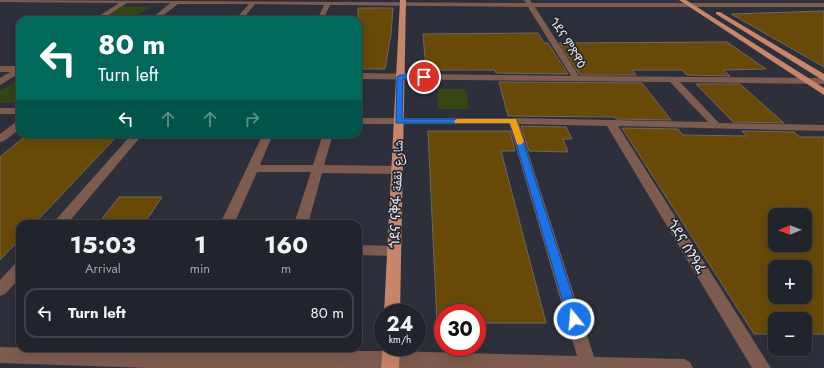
<!DOCTYPE html>
<html lang="en">
<head>
<meta charset="utf-8">
<style>
	body { margin:0; font-family:Jost,"Noto Naskh Arabic","Noto Sans Ethiopic",sans-serif; background:#2e3038; color:#f1f3f6; height:100vh; display:flex; flex-direction:column; font-size:15px; white-space:nowrap }
	* { box-sizing:border-box; margin:0 }
	p { font-size:13px; color:#a2a4a9 }
	.icon { flex:none; width:22px; height:22px; fill:none; stroke:currentColor; stroke-width:2; stroke-linecap:round; stroke-linejoin:round }
	.map { position:relative; flex:1; overflow:hidden }
	.details { position:absolute; left:16px; top:220px; width:346px; height:132px; display:flex; flex-direction:column; background:#22242c; border-radius:12px; box-shadow:0 4px 16px #0002,0 0 0 1px #3f4148 }
	.details>* { flex:none }
	.hud { position:absolute; left:16px; top:16px; width:346px; height:122px; border-radius:12px; box-shadow:0 4px 16px #0002,0 0 0 1px #3f4148; background:#00695c; color:#fff; overflow:hidden }
	.needle { width:26px; rotate:269deg }
	.controls { position:absolute; left:768px; top:208px; display:grid; gap:8px }
	.controls a { display:grid; place-items:center; width:44px; height:44px; border-radius:8px; background:#22242c; box-shadow:0 4px 16px #0002,0 0 0 1px #3f4148; font-size:20px }
	.speed { position:absolute; left:374px; top:304px; display:flex; gap:8px; font-size:20px; font-weight:700; text-align:center }
	.speed>* { display:grid; place-content:center; width:52px; height:52px; border-radius:50%; background:#22242c; box-shadow:0 4px 16px #0002,0 0 0 1px #3f4148; line-height:1 }
	.speed small { font-size:10px; font-weight:400 }
	.speed .limit { border:6px solid #d22; background:#fff; color:#111 }
	.pin { position:absolute; display:grid; place-items:center; width:34px; height:34px; color:#fff; margin:-17px; border:2px solid #fff; border-radius:50%; box-shadow:0 1px 4px #0007 }
	.me { position:absolute; width:44px; margin:-22px; rotate:343deg; stroke-linejoin:round; filter:drop-shadow(0 0 3px #0008) }
	.turn { display:flex; align-items:center; gap:14px; height:84px; padding:0 16px; font-size:18px }
	.turn .icon { width:52px; height:52px; stroke-width:2.5 }
	.turn b { display:block; font-size:28px; line-height:34px }
	.lanes { display:flex; align-items:center; height:38px; padding:0 16px; background:#0003; justify-content:center; gap:20px; direction:ltr }
	.lanes .off { opacity:.35 }
	.eta { display:flex; justify-content:space-evenly; align-items:center; height:68px; text-align:center }
	.eta b { font-size:24px; font-weight:700; line-height:28px }
	ul { padding:0; list-style:none }
	li { display:flex; align-items:center; gap:12px; height:50px; margin:0 8px 6px; padding:0 8px; border:2px solid #3f4148; border-radius:12px }
	li div { flex:1 }
	li b { display:block; font-size:15px }
	li em { font-style:normal }
	.map>svg:first-child { display:block }
	.green { fill:#354513 }
	.building { fill:#684908; stroke:#6e675c; fill-rule:evenodd }
	.lines { fill:none; stroke-linecap:round; stroke-linejoin:round }
	.minor { fill:#7d5c4f; fill-rule:evenodd }
	.major { fill:#c7856a; fill-rule:evenodd }
	.route { fill:#1a73e8; stroke:#114b97 }
	.slow { fill:#f59e0b }
	.labels { text-anchor:middle; stroke-width:3.5; stroke-linejoin:round; paint-order:stroke }
	.far-street-label { font-size:12px; fill:#e9ebf1; stroke:#242630 }
	.street-label { font-size:14px; fill:#e9ebf1; stroke:#242630 }
</style>
</head>
<body>
<div class="map">
<svg width="824" height="368" viewBox="0 0 824 368">
	<rect width="100%" height="100%" fill="#2d303a"/>
	<!-- green -->
	<path class="green" d="M121,7h28l-17,13h-30z
		M20,78v22l-4,3h-16v-12z
		M437,89h29l3,20h-31z"/>
	<!-- building -->
	<path class="building" d="M358,8h35l-2,26 -6,35h-27v-13l2,-10h-2z
		M824,11v56l-93,-53z
		M538,33l6,10h4l20,31 -72,-1 -1,-3h-69l-3,-36z
		M727,42l39,27 -43,1 7,6 -43,-1 -5,-5h-50l4,5h-56l-21,-32z
		M499,82l143,1 29,37 -55,-1 -1,-2 -107,-1z
		M696,84h44l44,39 -51,-1z
		M521,126l45,1 6,12h-9l5,13 -39,-1z
		M622,128l56,1 5,6 64,1 -5,-5 52,1 6,5h24v197h-19v-15h-30v15h-21zM775,215h30v30h-30zM775,267h30v30h-30z
		M428,131h82l5,20h-14l45,172h-69v-10h-34v10h-6z
		M28,134h91l-85,90h-14v15l-20,21v-103z
		M119,197h43l-18,27h-46z"/>
	<g class="lines">
		<!-- minor -->
		<path class="minor" d="M0,0l526,3 -2,-3h6l2,3h292v4h-289l44,69 245,2v6l-144,-2 39,41 105,2v6l-206,-5 153,242h-19l-145,-242 -88,-2 75,233 90,2 6,3 3,6h-544l-149,-5v-16l158,4 1,-3h18l-2,3h216l186,5 -68,-232h-151v-6h155l195,4 -38,-40 -312,-3v-6l213,3 -43,-69 -198,-2 -7,15h-6l7,-15 -69,-1 -13,16h-7l14,-16h-71l-21,16h-7l20,-17h-43l-26,17h-8l26,-17 -119,-1z
			M0,66h20v7l-20,12v-7l10,-6h-10z
			M0,108h20v6h-20z
			M20,121v8l-16,12 -4,1v-8l16,-12z
			M132,134h11l-76,90h-15z
			M263,134h10l-13,31h53l10,-31h10l-9,31 73,1 4,1 2,3 -2,3 -4,1 -75,-1 -14,51h-14l17,-52h-54l-23,52h-14z
			M358,245l36,1 5,1 2,4 -2,4 -5,1 -36,-1z
			M20,262v16l-15,16 -5,2v-16l15,-16z"/>
		<!-- major -->
		<path class="major" d="M400,0h6l-6,313h-16z
			M679,0h7l138,88v7z
			M716,12h4l104,62v7l-108,-67z
			M383,346v1h17l-1,21h-18z"/>
	</g>
	<!-- route -->
	<path class="route" d="M400,75h24l3,2 -3,2h-21l-1,40h114l64,200 -1,4 -5,1 -4,-1 -2,-4 -58,-196h-114l1,-46z"/>
	<!-- slow -->
	<path class="slow" d="M457,119h59l8,23 -4,3 -3,-1 -7,-21h-55l-1,-2z"/>
	<g class="labels">
		<!-- far-street labels -->
		<g class="far-street-label">
			<text transform="translate(568 43) rotate(58)" y="4">ጎደና ምጽዋዕ</text>
		</g>
		<!-- street labels -->
		<g class="street-label">
			<text transform="translate(396 194) rotate(-88)" y="5">ጎደና ናቅፋ شارع نقفة</text>
			<text transform="translate(687 246) rotate(58)" y="5">ጎደና ሰንዓፈ</text>
		</g>
	</g>
</svg>
<div class="controls">
<a><svg class="needle" viewBox="-14 -14 28 28"><path d="M0-13l5 13h-10z" fill="#e53935"/><path d="M0 13l5-13h-10z" fill="#a2a4a9"/></svg></a>
<a>+</a>
<a>−</a>
</div>
<div class="speed"><div>24<small>km/h</small></div><div class="limit">30</div></div>
<div class="pin" style="left:424px;top:77px;background:#d93025"><svg class="icon" aria-label="arrive" viewBox="0 0 24 24"><path d="M6 21V4h12l-3 4 3 4H6"/></svg></div>
<svg class="me" style="left:574px;top:319px" viewBox="-20 -20 40 40"><circle r="17" fill="#1a73e8" stroke="#fff" stroke-width="3"/><path d="M0-11L8 9 0 5-8 9z" fill="#fff"/></svg>
<div class="hud">
<div class="turn"><svg class="icon" aria-label="left" viewBox="0 0 24 24"><path d="M17 20v-9H6M10 6l-5 5 5 5"/></svg><div><b>80 m</b>Turn left</div></div>
<div class="lanes"><svg class="icon" aria-label="left" viewBox="0 0 24 24"><path d="M17 20v-9H6M10 6l-5 5 5 5"/></svg><svg class="icon off" aria-label="ahead" viewBox="0 0 24 24"><path d="M12 20V5M6 11l6-6 6 6"/></svg><svg class="icon off" aria-label="ahead" viewBox="0 0 24 24"><path d="M12 20V5M6 11l6-6 6 6"/></svg><svg class="icon off" aria-label="right" viewBox="0 0 24 24"><path d="M7 20v-9h11M14 6l5 5-5 5"/></svg></div>
</div>
<section class="details">
<div class="eta">
<div><b>15:03</b><p>Arrival</p></div>
<div><b>1</b><p>min</p></div>
<div><b>160</b><p>m</p></div>
</div>
<ul>
<li><svg class="icon" aria-label="left" viewBox="0 0 24 24"><path d="M17 20v-9H6M10 6l-5 5 5 5"/></svg><div><b>Turn left</b></div><em>80 m</em></li>
</ul>
</section>
</div>
</body>
</html>
